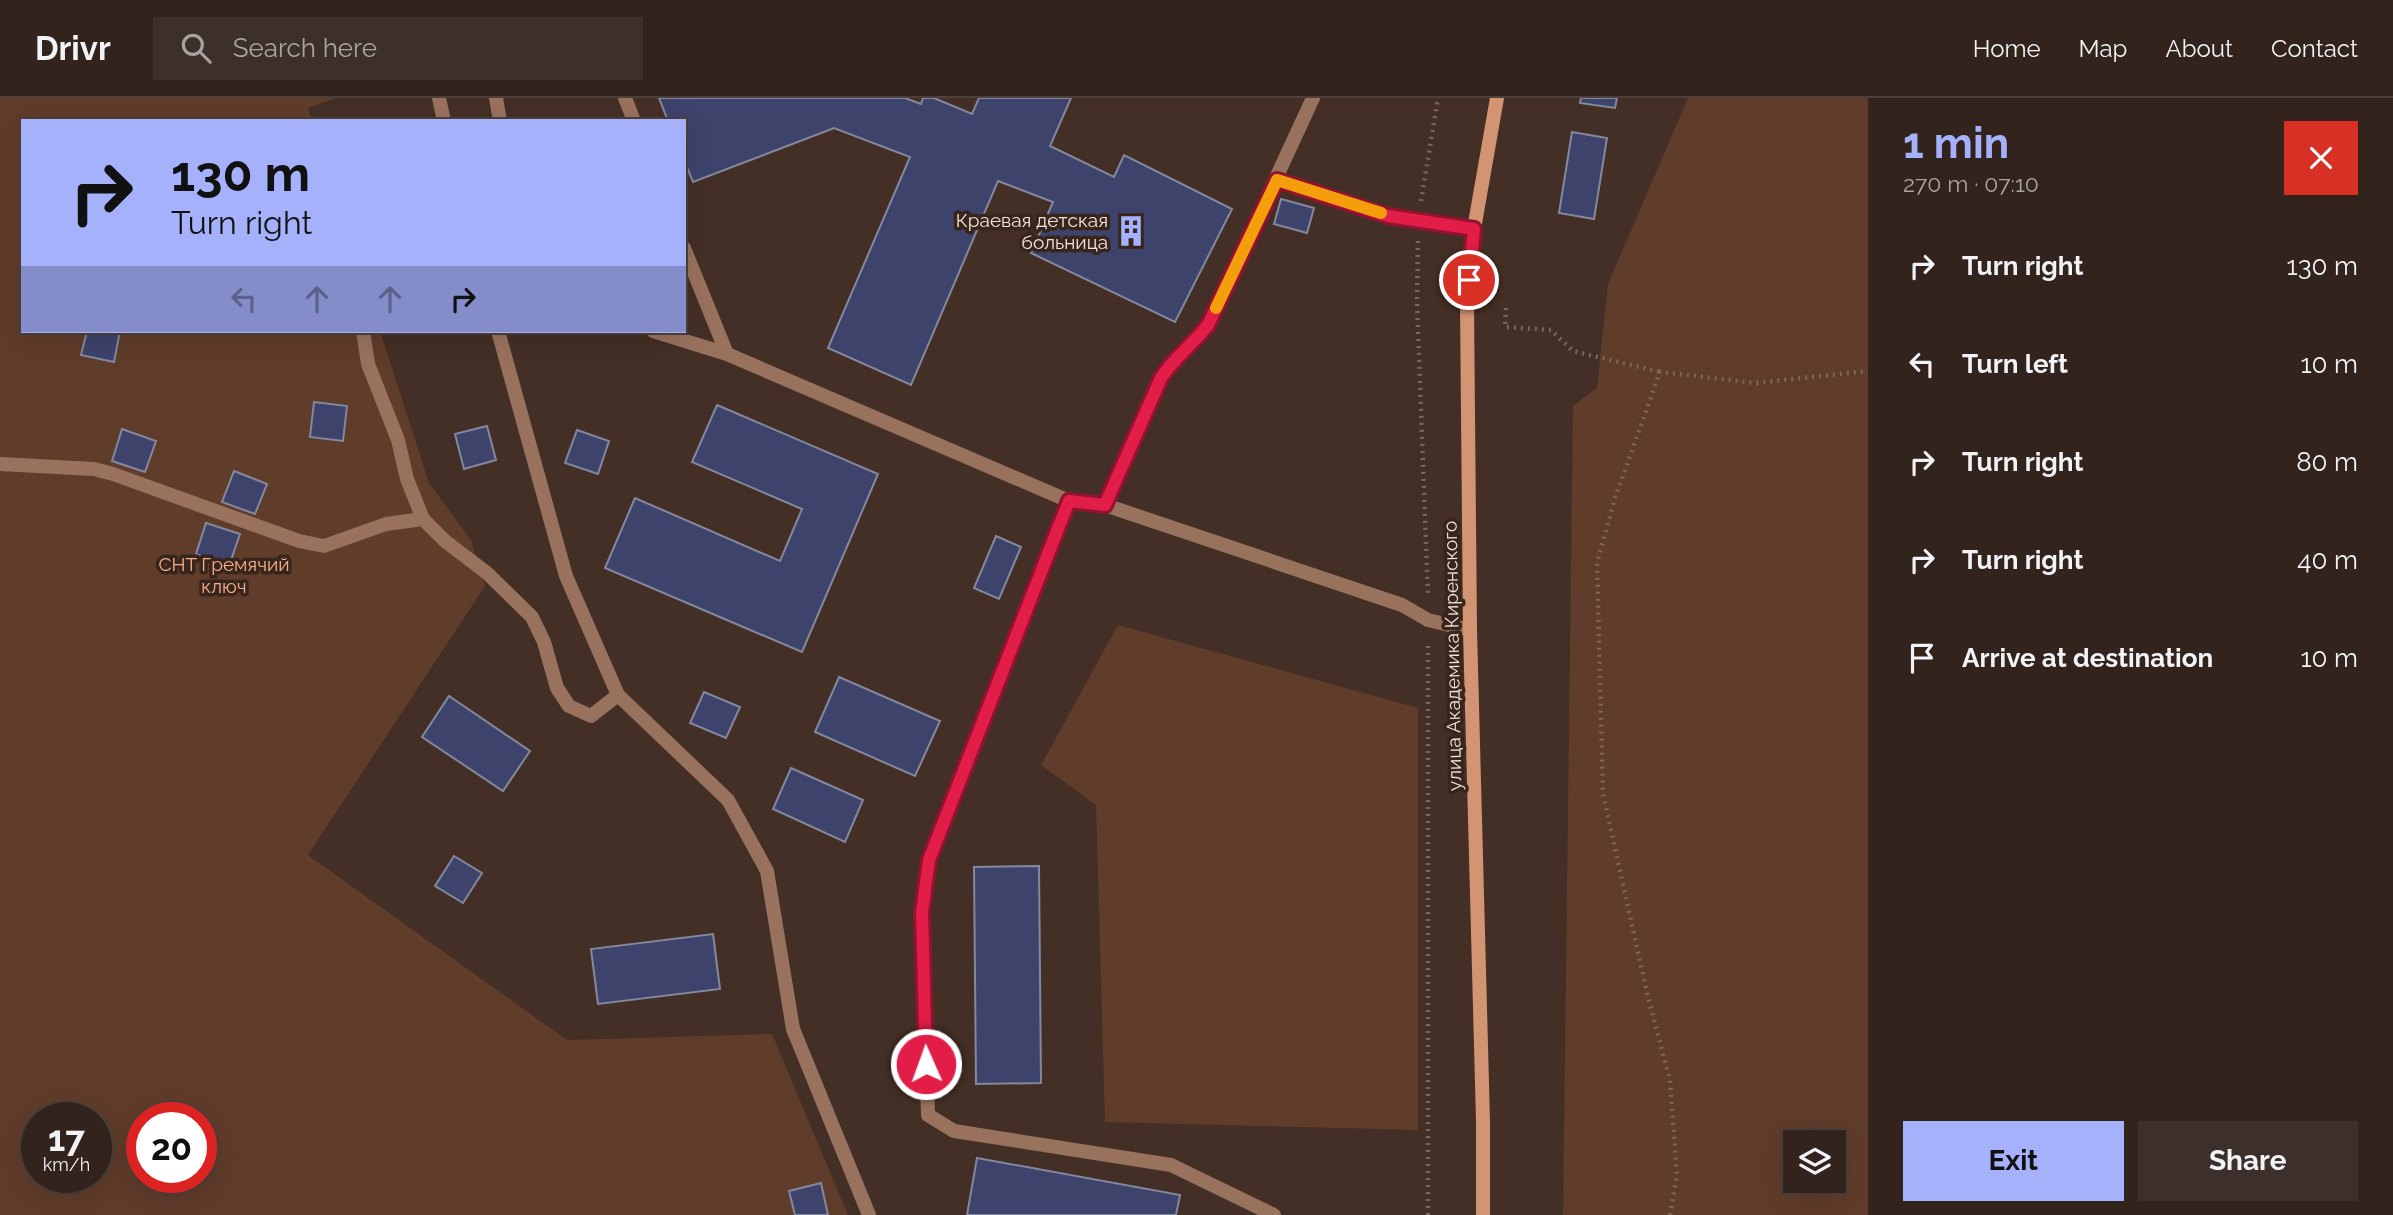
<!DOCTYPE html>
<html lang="en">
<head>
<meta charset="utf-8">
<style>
	body { margin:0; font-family:Raleway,sans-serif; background:#3d2f29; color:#f1f3f6; height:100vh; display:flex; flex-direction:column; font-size:26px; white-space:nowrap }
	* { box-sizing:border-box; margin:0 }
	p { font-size:23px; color:#a8a4a3 }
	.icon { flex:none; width:38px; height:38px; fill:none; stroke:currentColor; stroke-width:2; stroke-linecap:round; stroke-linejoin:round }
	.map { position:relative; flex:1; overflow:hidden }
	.details { display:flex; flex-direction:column; background:#32231c; width:525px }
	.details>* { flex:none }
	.top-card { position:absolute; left:21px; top:21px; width:665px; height:214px; border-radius:0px; box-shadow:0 7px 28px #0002,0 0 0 2px #4d403b; background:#a6b1fc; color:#111; overflow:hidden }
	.buttons { position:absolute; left:1783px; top:1032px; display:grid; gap:14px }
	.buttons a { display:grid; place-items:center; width:63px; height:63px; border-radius:0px; background:#32231c; box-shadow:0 7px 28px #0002,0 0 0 2px #4d403b; font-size:35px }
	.speed { position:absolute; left:21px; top:1004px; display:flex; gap:14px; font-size:35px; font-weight:700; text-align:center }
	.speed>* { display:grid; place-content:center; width:91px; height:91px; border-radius:50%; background:#32231c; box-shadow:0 7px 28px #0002,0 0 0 2px #4d403b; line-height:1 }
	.speed small { font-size:18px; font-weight:400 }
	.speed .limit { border:10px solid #d22; background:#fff; color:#111 }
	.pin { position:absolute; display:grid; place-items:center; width:60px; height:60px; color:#fff; margin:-30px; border:4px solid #fff; border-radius:50%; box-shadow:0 2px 7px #0007 }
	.me { position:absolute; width:77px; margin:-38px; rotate:358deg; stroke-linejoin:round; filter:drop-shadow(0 0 5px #0008) }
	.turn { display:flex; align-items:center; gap:24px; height:147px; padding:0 35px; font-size:32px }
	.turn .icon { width:91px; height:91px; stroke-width:2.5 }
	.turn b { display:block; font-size:49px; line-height:60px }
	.lanes { display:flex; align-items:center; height:66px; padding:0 35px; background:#0003; justify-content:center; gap:35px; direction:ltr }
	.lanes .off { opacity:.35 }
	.round { display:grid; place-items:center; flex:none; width:74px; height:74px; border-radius:0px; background:#3d2f29 }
	.head { display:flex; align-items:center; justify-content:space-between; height:119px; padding:0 35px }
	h1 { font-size:42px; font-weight:700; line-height:52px; color:#a6b1fc }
	.action { display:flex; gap:14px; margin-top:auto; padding:14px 35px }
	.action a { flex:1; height:80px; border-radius:0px; background:#a6b1fc; color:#111; font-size:28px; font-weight:700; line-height:80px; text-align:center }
	.action a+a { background:#3d2f29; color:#f1f3f6 }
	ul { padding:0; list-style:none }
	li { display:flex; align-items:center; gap:21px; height:98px; padding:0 35px }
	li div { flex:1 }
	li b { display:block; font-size:26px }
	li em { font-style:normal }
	header { display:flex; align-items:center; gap:42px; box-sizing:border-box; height:98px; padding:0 35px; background:#32231c; border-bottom:2px solid #4d403b }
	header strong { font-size:33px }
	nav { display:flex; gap:38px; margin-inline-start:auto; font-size:24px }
	.search { width:490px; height:63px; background:#3d2f29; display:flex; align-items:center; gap:18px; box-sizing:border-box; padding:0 24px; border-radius:0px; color:#a8a4a3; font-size:26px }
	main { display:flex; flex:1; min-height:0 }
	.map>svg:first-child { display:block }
	.green { fill:#603c2a; fill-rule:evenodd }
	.building { fill:#3e436c; stroke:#84889e; stroke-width:2 }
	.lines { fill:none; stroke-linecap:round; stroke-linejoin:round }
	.path { stroke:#79675e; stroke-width:4.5; stroke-dasharray:2 5; stroke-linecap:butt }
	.lane { stroke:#99725e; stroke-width:14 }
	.secondary { stroke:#d29473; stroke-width:14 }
	.route-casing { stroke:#92132f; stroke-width:18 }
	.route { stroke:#e11d48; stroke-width:12 }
	.slow { stroke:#f59e0b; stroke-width:12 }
	.labels { text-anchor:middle; stroke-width:7; stroke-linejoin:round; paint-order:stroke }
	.poi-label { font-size:19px; fill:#f0e3dc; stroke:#38251c; text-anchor:end }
	.park-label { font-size:19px; fill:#f7ae88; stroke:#38251c }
	.street-label { font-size:19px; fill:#f0e3dc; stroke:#38251c }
</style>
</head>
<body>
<header>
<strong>Drivr</strong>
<div class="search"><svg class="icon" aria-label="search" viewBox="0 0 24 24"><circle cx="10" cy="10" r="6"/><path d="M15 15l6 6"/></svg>Search here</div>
<nav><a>Home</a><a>Map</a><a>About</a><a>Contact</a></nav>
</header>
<main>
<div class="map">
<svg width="1868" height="1117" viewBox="0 0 1868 1117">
	<rect width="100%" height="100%" fill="#432f25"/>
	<!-- green -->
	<path class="green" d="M0,0h336l-28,10 4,13h-289v210h357l49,152 42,57 14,46 -177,269 259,185 205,-6 76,181h-848zM37,1020h59v60h-59zM142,1020h59v60h-59z
		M1688,0h180v1117h-305l10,-809 24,-18 11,-104zM1796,1045h38v38h-38z
		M1118,527l300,83v422l-313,-8 -9,-317 -55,-40z"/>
	<!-- building -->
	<path class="building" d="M659,0h246l16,6 2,-6h11l38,16 7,-16h92l-21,48 64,31 10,-22 108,54 -57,113 -144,-69 22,-51 -55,-21 -87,204 -83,-37 82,-191 -76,-29 -141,54 -9,-22v-39h-16z
		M1581,0h36l-2,10 -35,-5z
		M1572,34l35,6 -13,81 -35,-6z
		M1281,101l33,9 -7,25 -33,-9z
		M87,233h33l-6,31 -33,-7z
		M314,304l33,4 -4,35 -33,-4z
		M717,307l161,69 -76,178 -197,-84 30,-70 145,63 22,-52 -110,-47z
		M487,328l9,34 -32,9 -9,-35z
		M122,331l34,12 -11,31 -33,-11z
		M577,332l32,11 -11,33 -33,-11z
		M234,373l33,13 -12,30 -33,-12z
		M206,425l34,11 -11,32 -33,-12z
		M996,438l25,11 -22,52 -25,-11z
		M839,579l101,44 -25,55 -100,-44z
		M704,594l36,15 -14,31 -36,-15z
		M449,598l81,55 -27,40 -81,-54z
		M791,670l72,32 -18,42 -72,-33z
		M454,758l28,17 -19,30 -28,-17z
		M1039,768l2,217 -65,1 -2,-217z
		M713,836l7,55 -122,15 -7,-55z
		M977,1060l203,37 -4,20h-209z
		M821,1085l7,32h-33l-6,-24z"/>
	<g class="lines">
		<!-- path -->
		<path class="path" d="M1421,103l17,-103
			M1418,143l-1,61 11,294
			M1506,210l-1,19 46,3 22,21 87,21
			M1428,1117v-572
			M1670,1117l7,-40 -7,-95 -23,-87 -44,-199 -6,-231 18,-65 45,-126 96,11 112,-12"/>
		<!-- lane -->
		<path class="lane" d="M439,0l5,23
			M496,0l4,23
			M625,0l9,23
			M1277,82l111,36 86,13
			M684,150l43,106 342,147 36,4 56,-127c13,-20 32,-34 47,-53l105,-227
			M363,233l5,33 30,76 9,39 16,40 22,22 42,32 45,44 12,25 13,46 12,18 22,10 27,-21
			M498,233l68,245 52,119 110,105 39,71 26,158 76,186
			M653,233l74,23
			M0,366l94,5 19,5 186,67 25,5 62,-22 37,-5
			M1069,403l-140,359 -7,52 6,203 26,16 217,34 103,50
			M1105,407l297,100 26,15 42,10"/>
		<!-- secondary -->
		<path class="secondary" d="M1483,1117v-94l-13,-491 -3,-325 7,-76 23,-131"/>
	</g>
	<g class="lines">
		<defs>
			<path id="route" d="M926,966l-4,-152 7,-52 130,-334 10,-25 36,4 56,-127c13,-20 32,-34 47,-53l69,-145 111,36 86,13 -5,51"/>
		</defs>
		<!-- route casing -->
		<use href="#route" class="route-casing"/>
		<!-- route -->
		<use href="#route" class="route"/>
		<!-- slow -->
		<path class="slow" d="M1216,210l61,-128 104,33"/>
	</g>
	<!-- icons -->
	<defs>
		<symbol id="building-bare" viewBox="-9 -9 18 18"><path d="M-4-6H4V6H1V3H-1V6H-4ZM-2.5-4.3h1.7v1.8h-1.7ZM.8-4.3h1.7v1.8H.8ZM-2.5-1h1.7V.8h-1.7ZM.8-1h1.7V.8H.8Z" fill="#a6b1fc" stroke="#38251c" stroke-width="2.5" paint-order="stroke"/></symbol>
	</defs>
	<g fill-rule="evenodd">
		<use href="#building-bare" x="1109" y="111" width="44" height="44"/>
	</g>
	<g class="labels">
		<!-- poi labels -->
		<g class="poi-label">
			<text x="1108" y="129">Краевая детская<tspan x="1108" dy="22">больница</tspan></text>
		</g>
		<!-- park labels -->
		<g class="park-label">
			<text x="224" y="473">СНТ Гремячий<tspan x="224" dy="22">ключ</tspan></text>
		</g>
		<!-- street labels -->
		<g class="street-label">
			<text transform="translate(1452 558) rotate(-91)" y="7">улица Академика Киренского</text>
		</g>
	</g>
</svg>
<div class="buttons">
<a><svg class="icon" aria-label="layers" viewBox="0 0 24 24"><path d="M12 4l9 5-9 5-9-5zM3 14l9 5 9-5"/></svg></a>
</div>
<div class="speed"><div>17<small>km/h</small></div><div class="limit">20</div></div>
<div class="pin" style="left:1469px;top:182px;background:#d93025"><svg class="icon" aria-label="arrive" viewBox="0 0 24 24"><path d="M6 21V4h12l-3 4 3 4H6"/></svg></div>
<svg class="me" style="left:926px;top:966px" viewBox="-20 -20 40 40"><circle r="17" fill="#e11d48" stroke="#fff" stroke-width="3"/><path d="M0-11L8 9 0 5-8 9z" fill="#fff"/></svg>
<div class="top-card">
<div class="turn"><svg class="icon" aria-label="right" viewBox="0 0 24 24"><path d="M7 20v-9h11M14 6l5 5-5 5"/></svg><div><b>130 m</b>Turn right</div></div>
<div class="lanes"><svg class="icon off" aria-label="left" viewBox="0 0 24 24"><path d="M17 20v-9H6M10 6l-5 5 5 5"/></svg><svg class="icon off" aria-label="ahead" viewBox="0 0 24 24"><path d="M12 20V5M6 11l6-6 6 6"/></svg><svg class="icon off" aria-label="ahead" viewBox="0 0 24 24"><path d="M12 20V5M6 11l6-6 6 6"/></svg><svg class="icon" aria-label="right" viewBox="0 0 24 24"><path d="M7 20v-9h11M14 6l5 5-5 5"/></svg></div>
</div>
</div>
<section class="details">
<div class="head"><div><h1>1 min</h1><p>270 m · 07:10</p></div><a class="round" style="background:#d93025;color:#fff"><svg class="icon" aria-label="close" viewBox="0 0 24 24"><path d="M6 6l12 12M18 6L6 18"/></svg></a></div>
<ul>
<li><svg class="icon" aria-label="right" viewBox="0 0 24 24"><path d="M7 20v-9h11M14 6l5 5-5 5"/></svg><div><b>Turn right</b></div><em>130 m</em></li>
<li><svg class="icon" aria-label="left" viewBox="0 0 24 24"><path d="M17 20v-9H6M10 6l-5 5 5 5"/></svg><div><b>Turn left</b></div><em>10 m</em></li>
<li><svg class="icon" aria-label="right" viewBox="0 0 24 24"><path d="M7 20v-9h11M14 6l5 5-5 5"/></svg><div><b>Turn right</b></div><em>80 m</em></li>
<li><svg class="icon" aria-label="right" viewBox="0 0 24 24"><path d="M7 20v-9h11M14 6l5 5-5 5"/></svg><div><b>Turn right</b></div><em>40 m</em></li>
<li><svg class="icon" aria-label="arrive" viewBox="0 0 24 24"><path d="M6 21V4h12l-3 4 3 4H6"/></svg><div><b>Arrive at destination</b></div><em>10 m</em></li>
</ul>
<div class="action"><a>Exit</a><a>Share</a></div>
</section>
</main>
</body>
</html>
